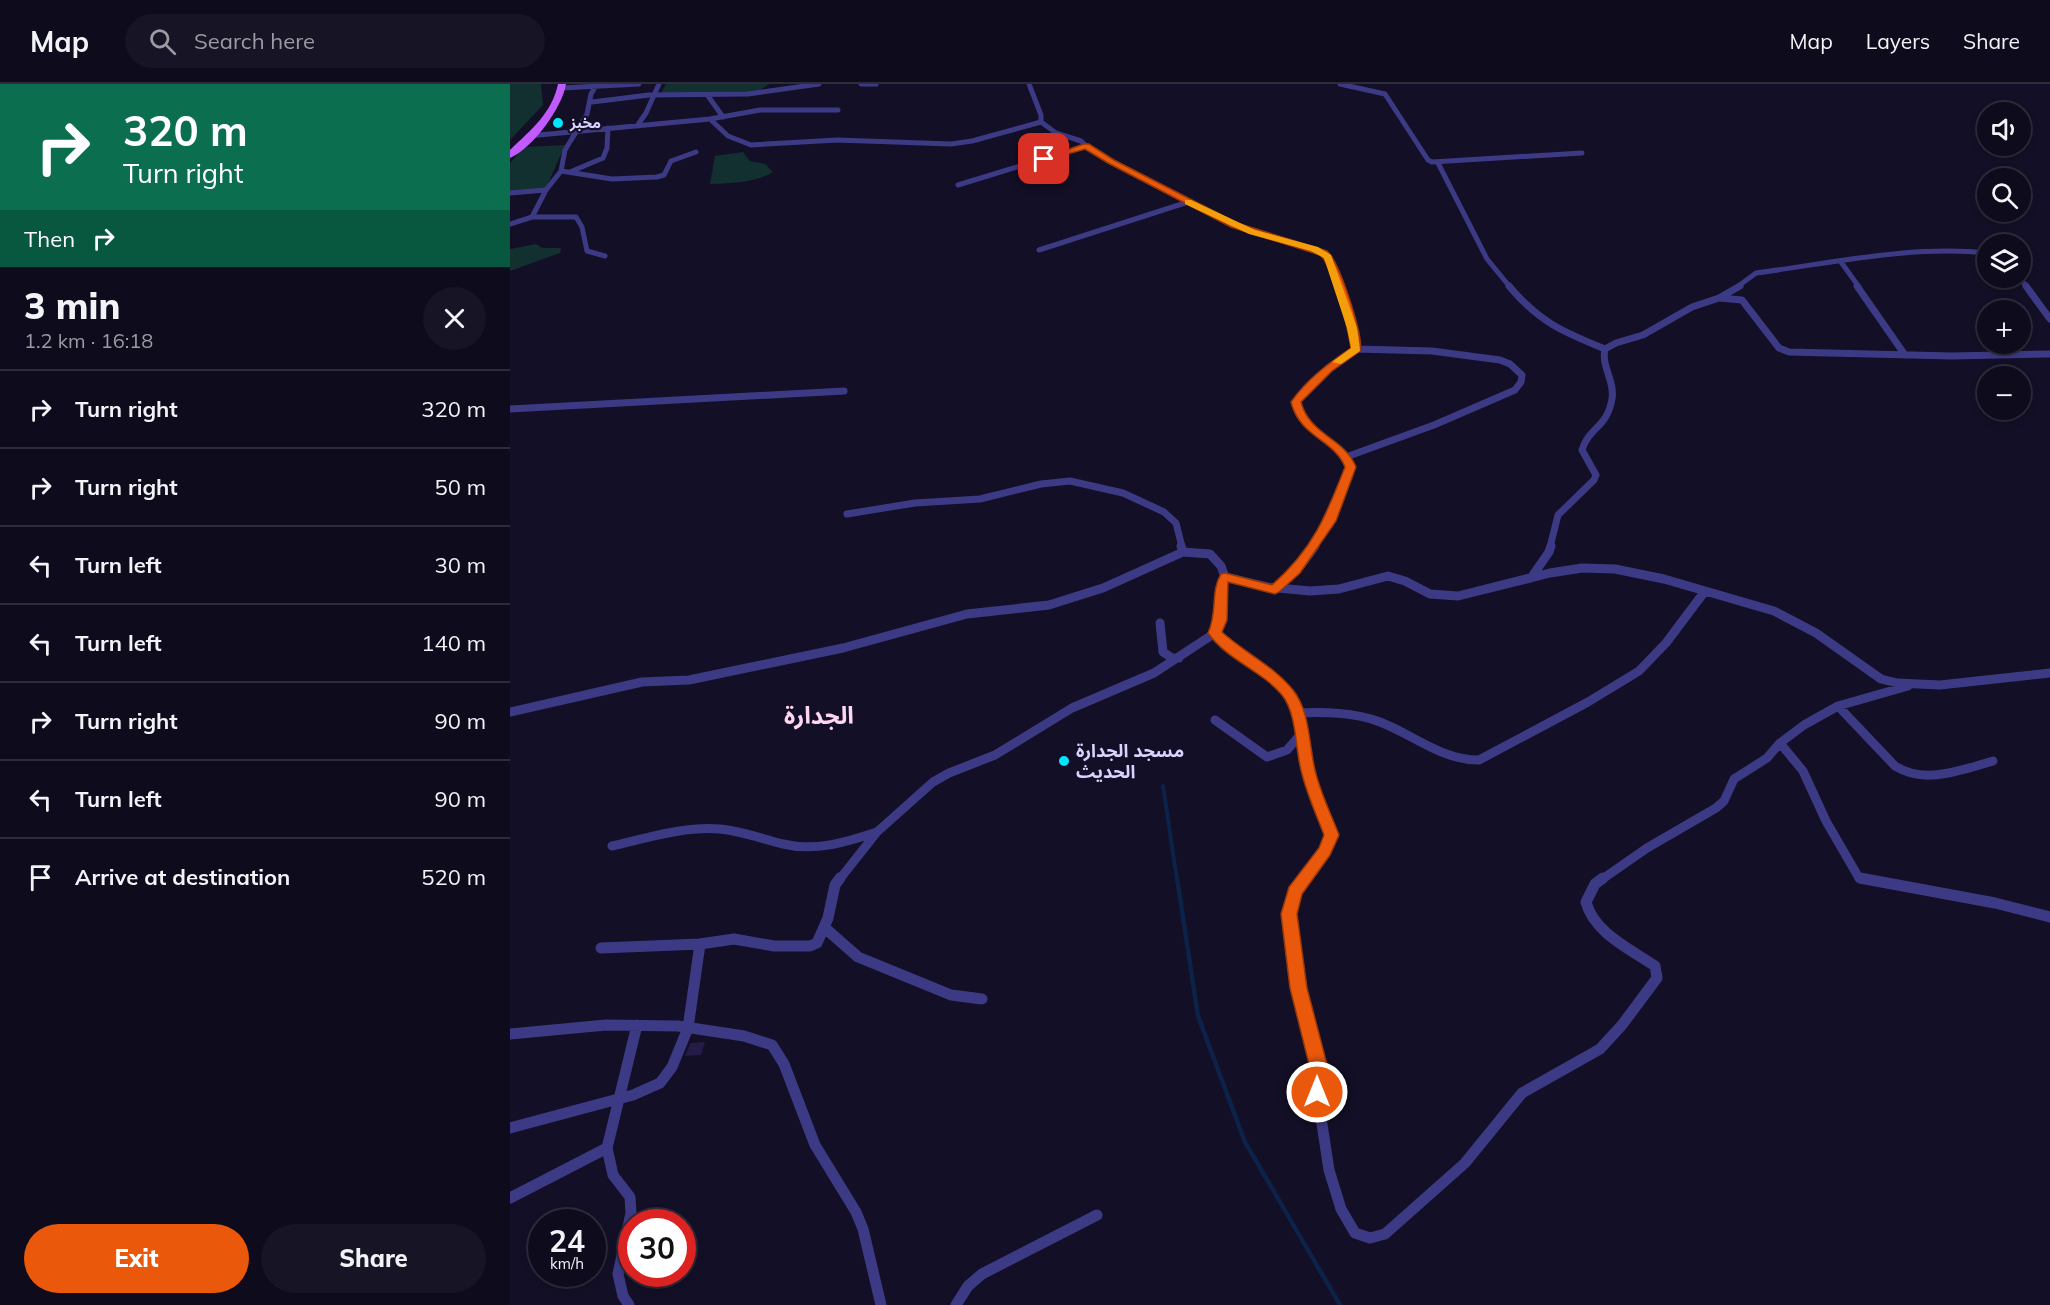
<!DOCTYPE html>
<html lang="en">
<head>
<meta charset="utf-8">
<style>
	body { margin:0; font-family:Mulish,"Noto Sans Arabic",sans-serif; background:#171425; color:#f1f3f6; height:100vh; display:flex; flex-direction:column; font-size:22px; white-space:nowrap }
	* { box-sizing:border-box; margin:0 }
	p { font-size:20px; color:#9b9ba3 }
	.icon { flex:none; width:33px; height:33px; fill:none; stroke:currentColor; stroke-width:2; stroke-linecap:round; stroke-linejoin:round }
	.map { position:relative; flex:1; overflow:hidden }
	.panel { display:flex; flex-direction:column; background:#0e0b1c; width:510px }
	.panel>* { flex:none }
	.guide { background:#0b6e4f; color:#fff; overflow:hidden }
	.fabs { position:absolute; left:1467px; top:18px; display:grid; gap:12px }
	.fabs a { display:grid; place-items:center; width:54px; height:54px; border-radius:50%; background:#0e0b1c; box-shadow:0 3px 9px #0003,0 0 0 2px #2e2b3b; font-size:30px }
	.speed { position:absolute; left:18px; top:1125px; display:flex; gap:12px; font-size:30px; font-weight:700; text-align:center }
	.speed>* { display:grid; place-content:center; width:78px; height:78px; border-radius:50%; background:#0e0b1c; box-shadow:0 3px 9px #0003,0 0 0 2px #2e2b3b; line-height:1 }
	.speed small { font-size:15px; font-weight:400 }
	.speed .limit { border:9px solid #d22; background:#fff; color:#111 }
	.pin { position:absolute; display:grid; place-items:center; width:51px; height:51px; color:#fff; margin:-26px; border-radius:12px; box-shadow:0 3px 9px #0006 }
	.me { position:absolute; width:66px; margin:-33px; rotate:0deg; stroke-linejoin:round; filter:drop-shadow(0 0 4px #0008) }
	.turn { display:flex; align-items:center; gap:21px; height:126px; padding:0 24px; font-size:27px }
	.turn .icon { width:78px; height:78px; stroke-width:2.5 }
	.turn b { display:block; font-size:42px; line-height:51px }
	.then { display:flex; align-items:center; height:57px; padding:0 24px; background:#0003; gap:12px; font-size:22px }
	.round { display:grid; place-items:center; flex:none; width:63px; height:63px; border-radius:32px; background:#171425 }
	.headline { display:flex; align-items:center; justify-content:space-between; height:102px; padding:0 24px }
	h1 { font-size:36px; font-weight:800; line-height:45px }
	.action { display:flex; gap:12px; margin-top:auto; padding:12px 24px }
	.action a { flex:1; height:69px; border-radius:36px; background:#ea580c; color:#fff; font-size:24px; font-weight:800; line-height:69px; text-align:center }
	.action a+a { background:#171425; color:#f1f3f6 }
	ul { padding:0; list-style:none }
	li { display:flex; align-items:center; gap:18px; height:78px; padding:0 24px; border-top:2px solid #2e2b3b }
	li div { flex:1 }
	li b { display:block; font-size:22px }
	li em { font-style:normal }
	header { display:flex; align-items:center; gap:36px; box-sizing:border-box; height:84px; padding:0 30px; background:#0e0b1c; border-bottom:2px solid #2e2b3b }
	header strong { font-size:28px }
	nav { display:flex; gap:33px; margin-inline-start:auto; font-size:21px }
	.search { width:420px; height:54px; background:#171425; display:flex; align-items:center; gap:15px; box-sizing:border-box; padding:0 21px; border-radius:33px; color:#9b9ba3; font-size:22px }
	main { display:flex; flex:1; min-height:0 }
	.map>svg:first-child { display:block }
	.green { fill:#12302f }
	.lines { fill:none; stroke-linecap:round; stroke-linejoin:round }
	.stream-far1 { stroke:#0c2248; stroke-width:4 }
	.stream { stroke:#0c2248; stroke-width:4.5 }
	.building { fill:#241b47 }
	.minor-far3 { stroke:#3d3a85; stroke-width:5 }
	.minor-far2 { stroke:#3d3a85; stroke-width:7 }
	.minor-far1 { stroke:#3d3a85; stroke-width:9 }
	.minor { stroke:#3d3a85; stroke-width:11 }
	.primary { fill:#c25bff; fill-rule:evenodd }
	.route { fill:#ea580c; stroke:#983908; stroke-width:1.5 }
	.slow { fill:#f59e0b }
	.poi-dot { fill:#00e5ff; stroke:#130f26; stroke-width:2 }
	.labels { text-anchor:middle; stroke-width:4.5; stroke-linejoin:round; paint-order:stroke }
	.far-poi-label { font-size:15px; font-weight:bold; fill:#d9d4ff; stroke:#130f26; text-anchor:start }
	.poi-label { font-size:18px; font-weight:bold; fill:#d9d4ff; stroke:#130f26; text-anchor:start }
	.district-label { font-size:24px; font-weight:bold; fill:#ffd6f0; stroke:#130f26 }
</style>
</head>
<body>
<header>
<strong>Map</strong>
<div class="search"><svg class="icon" aria-label="search" viewBox="0 0 24 24"><circle cx="10" cy="10" r="6"/><path d="M15 15l6 6"/></svg>Search here</div>
<nav><a>Map</a><a>Layers</a><a>Share</a></nav>
</header>
<main>
<section class="panel">
<div class="guide">
<div class="turn"><svg class="icon" aria-label="right" viewBox="0 0 24 24"><path d="M7 20v-9h11M14 6l5 5-5 5"/></svg><div><b>320 m</b>Turn right</div></div>
<div class="then">Then<svg class="icon" aria-label="right" viewBox="0 0 24 24"><path d="M7 20v-9h11M14 6l5 5-5 5"/></svg></div>
</div>
<div class="headline"><div><h1>3 min</h1><p>1.2 km · 16:18</p></div><a class="round"><svg class="icon" aria-label="close" viewBox="0 0 24 24"><path d="M6 6l12 12M18 6L6 18"/></svg></a></div>
<ul>
<li><svg class="icon" aria-label="right" viewBox="0 0 24 24"><path d="M7 20v-9h11M14 6l5 5-5 5"/></svg><div><b>Turn right</b></div><em>320 m</em></li>
<li><svg class="icon" aria-label="right" viewBox="0 0 24 24"><path d="M7 20v-9h11M14 6l5 5-5 5"/></svg><div><b>Turn right</b></div><em>50 m</em></li>
<li><svg class="icon" aria-label="left" viewBox="0 0 24 24"><path d="M17 20v-9H6M10 6l-5 5 5 5"/></svg><div><b>Turn left</b></div><em>30 m</em></li>
<li><svg class="icon" aria-label="left" viewBox="0 0 24 24"><path d="M17 20v-9H6M10 6l-5 5 5 5"/></svg><div><b>Turn left</b></div><em>140 m</em></li>
<li><svg class="icon" aria-label="right" viewBox="0 0 24 24"><path d="M7 20v-9h11M14 6l5 5-5 5"/></svg><div><b>Turn right</b></div><em>90 m</em></li>
<li><svg class="icon" aria-label="left" viewBox="0 0 24 24"><path d="M17 20v-9H6M10 6l-5 5 5 5"/></svg><div><b>Turn left</b></div><em>90 m</em></li>
<li><svg class="icon" aria-label="arrive" viewBox="0 0 24 24"><path d="M6 21V4h12l-3 4 3 4H6"/></svg><div><b>Arrive at destination</b></div><em>520 m</em></li>
</ul>
<div class="action"><a>Exit</a><a>Share</a></div>
</section>
<div class="map">
<svg width="1540" height="1221" viewBox="0 0 1540 1221">
	<rect width="100%" height="100%" fill="#130f26"/>
	<!-- green -->
	<path class="green" d="M0,0h31l2,21 -33,35z
		M156,0h103l-12,8 -97,3z
		M55,61l-19,43 -36,5v-30l14,-16z
		M233,68l7,9 15,3 8,8c-18,11 -42,11 -63,12l5,-28z
		M26,160l6,4h19l-1,5 -50,18v-22z"/>
	<g class="lines">
		<!-- stream-far1 -->
		<path class="stream-far1" d="M653,702l14,94"/>
		<!-- stream -->
		<path class="stream" d="M667,794l21,138 47,126 95,163"/>
	</g>
	<!-- building -->
	<path class="building" d="M195,958l-4,13 -16,1 5,-13z"/>
	<g class="lines">
		<!-- minor-far3 -->
		<path class="minor-far3" d="M351,0h15
			M519,0l12,31v7
			M830,0l45,10 43,66 4,2 150,-9
			M52,4l77,-4
			M198,12l15,21
			M82,18l57,-7 99,-1 71,-10
			M200,35l50,-9h78
			M531,38l15,11 25,8 11,10 19,11 123,63 89,28 11,17 6,17
			M127,42l9,-13 13,-29
			M18,52l182,-17 18,17 23,9 86,-5 114,4 21,-3 69,-19
			M928,79l49,96 23,28
			M51,87l51,8 45,-2 7,-2 7,-14 25,-9
			M60,88l33,-14 4,-10 1,-20
			M448,101l128,-39
			M0,109l36,-3
			M22,133h44l6,10 5,24 18,5
			M0,140l22,-7 14,-27 15,-19 4,-21 22,-36 4,-20 6,-10
			M529,166l149,-48
			M1331,178l18,25
			M1510,194l7,9
			M1227,203l19,-14c76,-10 155,-28 232,-20"/>
		<!-- minor-far2 -->
		<path class="minor-far2" d="M830,202l16,63
			M999,202c30,36 54,46 96,63
			M1347,202l48,69
			M1516,202l24,33
			M1209,214l23,2 37,48 10,4 163,4 98,-2
			M0,325l334,-18
			M337,430l68,-11 65,-4 61,-15 29,-3 53,12 41,19 12,11 6,24
			M804,463l17,-29 19,-51c-15,-27 -42,-34 -54,-65l32,-34 28,-19 76,2 68,9 10,4 12,11 -1,7 -6,8 -81,35 -88,32
			M1040,463l8,-32 36,-35 2,-5 -14,-25c7,-23 25,-22 30,-51 3,-19 -11,-32 -7,-50l11,-6 27,-8 49,-28 27,-9 21,-12"/>
		<!-- minor-far1 -->
		<path class="minor-far1" d="M671,462l2,6
			M1023,491l16,-23 2,-6
			M715,493l42,10 43,4 29,-2 49,-13 17,5 25,13 28,2 92,-23 32,-5 33,1 49,10 110,32 42,22 65,46 16,4 43,2 110,-12
			M765,505l26,-24 14,-19
			M650,539l3,29 9,6h7
			M705,549l21,19 34,22 20,21 7,18 11,59 22,59c0,20 -14,34 -26,49
			M1328,622l57,60c30,19 66,4 98,-5
			M0,628l132,-30 47,-2 154,-32 124,-34 82,-9 54,-17 80,-36 27,2 11,12 4,11 -4,7 -1,36 -5,13 -61,40 -82,35 -77,47 -46,18 -16,9 -56,50 -38,48
			M787,629c28,-1 57,-1 83,9 34,13 61,38 99,38l109,-58 51,-31 27,-28 39,-52
			M705,636l52,37 20,-7 14,-16
			M1270,659l23,28 23,50 33,57 9,2
			M102,762c35,-8 72,-20 108,-17 22,2 42,10 63,15 33,8 63,-2 94,-12
			M1091,796l46,-32 69,-40 8,-7 10,-22 33,-21 13,-15 24,-18 34,-19 70,-20"/>
		<!-- minor -->
		<path class="minor" d="M795,794l-14,25 -2,27 10,58 20,78 -1,32 11,72 12,39 14,24 15,5 15,-4 80,-71 57,-70 78,-44 22,-24 35,-47 -2,-12c-25,-17 -61,-33 -69,-64l9,-18 8,-6
			M1350,794l135,25 55,14
			M315,844l33,29 93,38 31,4
			M91,864l99,-4 34,-5 40,7h36l7,-3 11,-25 7,-33 5,-7
			M0,950l96,-9 72,1 66,10 28,9 12,19 31,81 41,67 7,17 18,76
			M0,1044l123,-33 27,-12 12,-16 16,-39 12,-84
			M0,1114l97,-50
			M119,1221l-6,-9 -5,-22 13,-61 -1,-16 -17,-22 -6,-27 30,-123
			M446,1221l12,-19 14,-12 115,-59"/>
		<!-- primary -->
		<path class="primary" d="M48,0h8c-4,24 -33,64 -56,74v-8c21,-20 42,-37 48,-66z"/>
	</g>
	<!-- route -->
	<path class="route" d="M574,60h5l25,16 123,63 90,28c12,10 37,85 33,100l-28,20 -31,31c9,34 43,35 55,65l-20,54 -36,52 -21,19 -4,2 -47,-12 -1,38 -5,12c23,21 52,34 71,58 17,21 16,55 22,80 5,22 16,44 24,65l-9,20 -28,39 -5,20 10,74 22,84 -5,26 -7,2 -6,-2 -2,-6 2,-20 -21,-84 -9,-74 8,-27 30,-39 5,-13c-8,-21 -18,-43 -23,-65 -6,-23 -4,-56 -19,-75 -21,-25 -55,-35 -74,-62 10,-21 2,-41 13,-59l4,-1 47,12c41,-36 54,-69 73,-118 -11,-28 -45,-29 -54,-65 16,-23 38,-39 60,-54 -3,-19 -18,-82 -31,-93l-89,-28 -123,-64 -23,-14 -41,12 -5,-2z"/>
	<!-- slow -->
	<path class="slow" d="M675,116h6l64,30 63,17 13,8 26,73 3,23 -19,13 -9,-2 19,-14 -4,-20 -23,-70 -13,-7 -62,-17 -64,-30z"/>
	<!-- markers -->
	<g class="poi-dot">
		<circle cx="48" cy="39" r="6"/>
		<circle cx="554" cy="677" r="6"/>
	</g>
	<g class="labels">
		<!-- far-poi labels -->
		<g class="far-poi-label">
			<text x="60" y="44">مخبز</text>
		</g>
		<!-- poi labels -->
		<g class="poi-label">
			<text x="566" y="673">مسجد الجدارة<tspan x="566" dy="21">الحديث</tspan></text>
		</g>
		<!-- district labels -->
		<g class="district-label">
			<text x="309" y="640">الجدارة</text>
		</g>
	</g>
</svg>
<div class="fabs">
<a><svg class="icon" aria-label="sound" viewBox="0 0 24 24"><path d="M4 9h4l5-4v14l-5-4H4zM17 9q2 3 0 6"/></svg></a>
<a><svg class="icon" aria-label="search" viewBox="0 0 24 24"><circle cx="10" cy="10" r="6"/><path d="M15 15l6 6"/></svg></a>
<a><svg class="icon" aria-label="layers" viewBox="0 0 24 24"><path d="M12 4l9 5-9 5-9-5zM3 14l9 5 9-5"/></svg></a>
<a>+</a>
<a>−</a>
</div>
<div class="speed"><div>24<small>km/h</small></div><div class="limit">30</div></div>
<div class="pin" style="left:534px;top:75px;background:#d93025"><svg class="icon" aria-label="arrive" viewBox="0 0 24 24"><path d="M6 21V4h12l-3 4 3 4H6"/></svg></div>
<svg class="me" style="left:807px;top:1008px" viewBox="-20 -20 40 40"><circle r="17" fill="#ea580c" stroke="#fff" stroke-width="3"/><path d="M0-11L8 9 0 5-8 9z" fill="#fff"/></svg>
</div>
</main>
</body>
</html>
